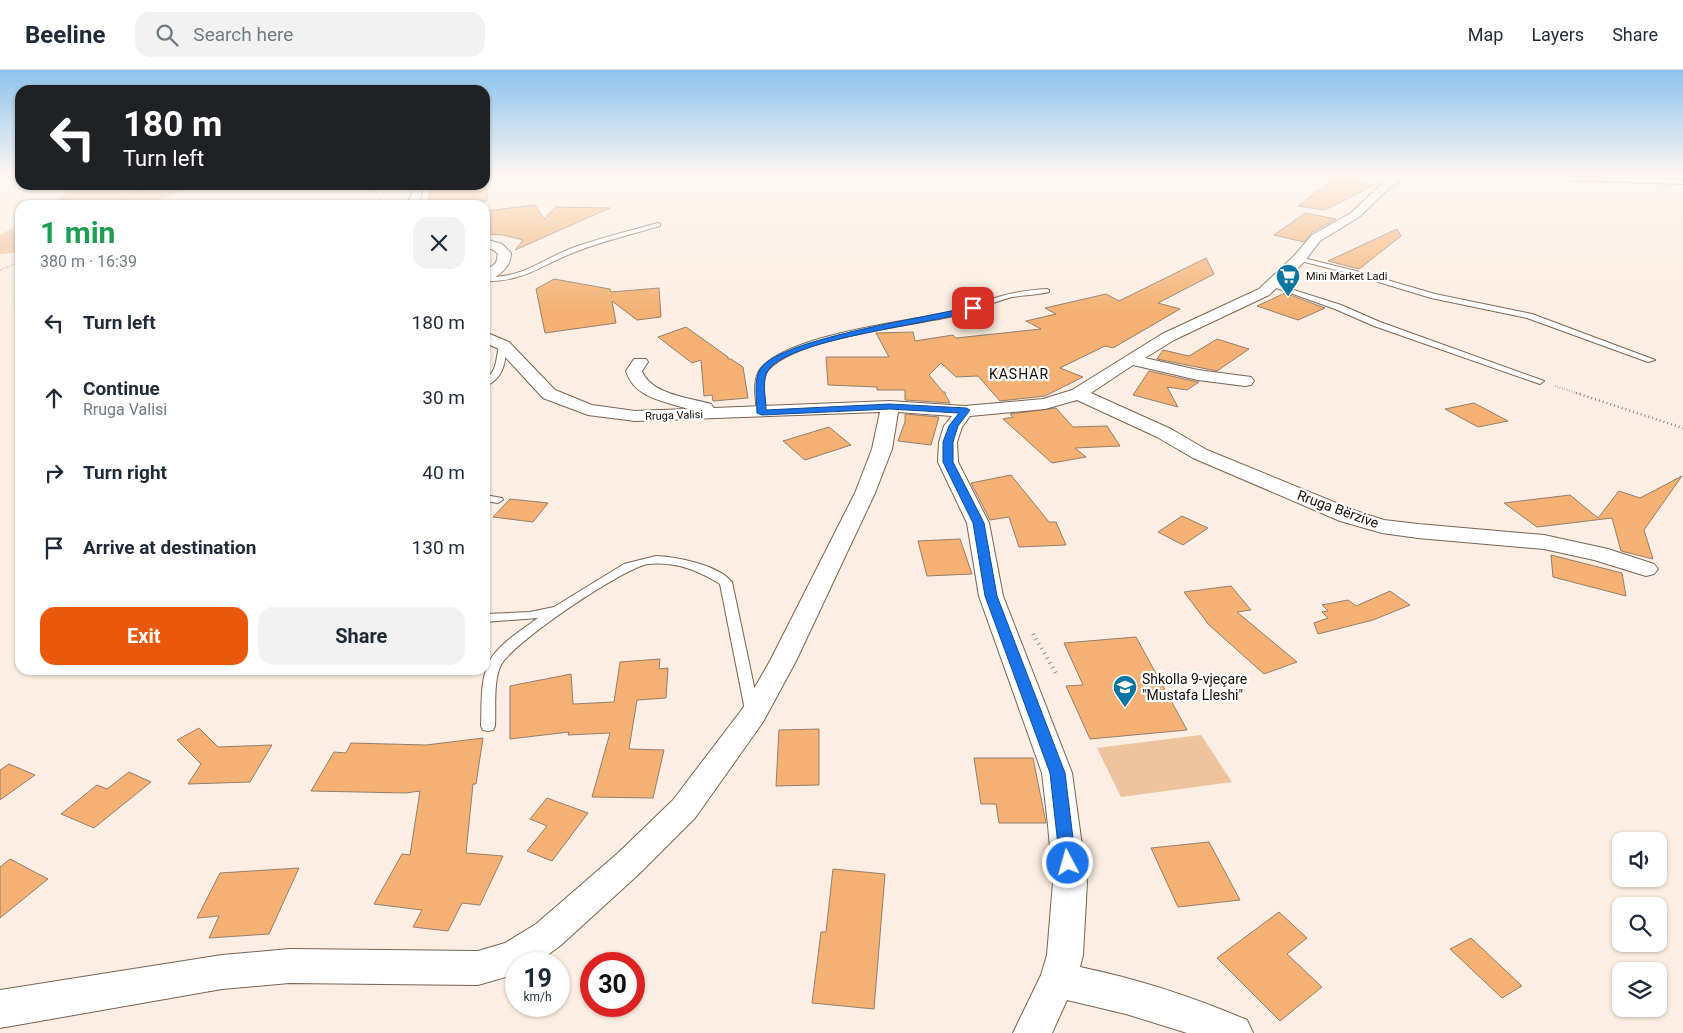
<!DOCTYPE html>
<html lang="en">
<head>
<meta charset="utf-8">
<style>
	body { margin:0; font-family:Roboto,sans-serif; background:#f2f2f3; color:#1f2937; height:100vh; display:flex; flex-direction:column; font-size:19px; white-space:nowrap }
	* { box-sizing:border-box; margin:0 }
	p { font-size:16px; color:#747a83 }
	.icon { flex:none; width:28px; height:28px; fill:none; stroke:currentColor; stroke-width:2; stroke-linecap:round; stroke-linejoin:round }
	.map { position:relative; flex:1; overflow:hidden }
	.drawer { position:absolute; left:15px; top:130px; width:475px; height:475px; display:flex; flex-direction:column; background:#fff; border-radius:15px; box-shadow:0 1px 4px #0004 }
	.drawer>* { flex:none }
	.banner { position:absolute; left:15px; top:15px; width:475px; height:105px; border-radius:15px; box-shadow:0 1px 4px #0004; background:#202124; color:#fff; overflow:hidden }
	.fabs { position:absolute; left:1612px; top:762px; display:grid; gap:10px }
	.fabs a { display:grid; place-items:center; width:55px; height:55px; border-radius:10px; background:#fff; box-shadow:0 1px 4px #0004; font-size:25px }
	.speed { position:absolute; left:505px; top:882px; display:flex; gap:10px; font-size:25px; font-weight:700; text-align:center }
	.speed>* { display:grid; place-content:center; width:65px; height:65px; border-radius:50%; background:#fff; box-shadow:0 1px 4px #0004; line-height:1 }
	.speed small { font-size:12px; font-weight:400 }
	.speed .limit { border:8px solid #d22; background:#fff; color:#111 }
	.pin { position:absolute; display:grid; place-items:center; width:42px; height:42px; color:#fff; margin:-21px; border-radius:10px; box-shadow:0 2px 8px #0006 }
	.me { position:absolute; width:55px; margin:-28px; rotate:354deg; stroke-linejoin:round; filter:drop-shadow(0 0 4px #0008) }
	.turn { display:flex; align-items:center; gap:18px; height:105px; padding:0 25px; font-size:22px }
	.turn .icon { width:65px; height:65px; stroke-width:2.5 }
	.turn b { display:block; font-size:35px; line-height:42px }
	.round { display:grid; place-items:center; flex:none; width:52px; height:52px; border-radius:15px; background:#f2f2f3 }
	.summary { display:flex; align-items:center; justify-content:space-between; height:85px; padding:0 25px }
	h1 { font-size:30px; font-weight:700; line-height:38px; color:#1e9e55 }
	.action { display:flex; gap:10px; margin-top:auto; padding:10px 25px }
	.action a { flex:1; height:58px; border-radius:15px; background:#ea580c; color:#fff; font-size:20px; font-weight:700; line-height:58px; text-align:center }
	.action a+a { background:#f2f2f3; color:#1f2937 }
	ul { padding:0; list-style:none }
	li { display:flex; align-items:center; gap:15px; height:75px; padding:0 25px }
	li div { flex:1 }
	li b { display:block; font-size:19px }
	li em { font-style:normal }
	header { display:flex; align-items:center; gap:30px; box-sizing:border-box; height:70px; padding:0 25px; background:#fff; border-bottom:1px solid #e0e1e3 }
	header strong { font-size:24px }
	nav { display:flex; gap:28px; margin-inline-start:auto; font-size:18px }
	.search { width:350px; height:45px; background:#f2f2f3; display:flex; align-items:center; gap:12px; box-sizing:border-box; padding:0 18px; border-radius:15px; color:#747a83; font-size:19px }
	.map>svg:first-child { display:block }
	.green { fill:#eec39d }
	.building { fill:#f4b173; stroke:#947f6d }
	.lines { fill:none; stroke-linecap:round; stroke-linejoin:round }
	.lane-casing { stroke:#796452; stroke-width:2 }
	.street-casing { stroke:#796452; stroke-width:2 }
	.path-far2 { stroke:#8f847b; stroke-width:2; stroke-dasharray:0.5 2; stroke-linecap:butt }
	.path-far1 { stroke:#8f847b; stroke-width:2.5; stroke-dasharray:1 3; stroke-linecap:butt }
	.path { stroke:#8f847b; stroke-width:4; stroke-dasharray:1 4.5; stroke-linecap:butt }
	.lane { fill:#fff; fill-rule:evenodd }
	.street { fill:#fff; fill-rule:evenodd }
	.route { fill:#1a73e8; stroke:#114b97 }
	.labels { text-anchor:middle; stroke-width:4.5; stroke-linejoin:round; paint-order:stroke }
	.far-poi-label { font-size:11px; fill:#130b05; stroke:#fff; text-anchor:start }
	.far-street-label { font-size:11px; fill:#130b05; stroke:#fff }
	.far-quarter-label { font-size:14px; letter-spacing:1px; fill:#130b05; stroke:#fff }
	.street-label { font-size:14px; fill:#130b05; stroke:#fff }
	.poi-label { font-size:14px; fill:#130b05; stroke:#fff; text-anchor:start }
</style>
</head>
<body>
<header>
<strong>Beeline</strong>
<div class="search"><svg class="icon" aria-label="search" viewBox="0 0 24 24"><circle cx="10" cy="10" r="6"/><path d="M15 15l6 6"/></svg>Search here</div>
<nav><a>Map</a><a>Layers</a><a>Share</a></nav>
</header>
<div class="map">
<svg width="1683" height="963" viewBox="0 0 1683 963">
	<rect width="100%" height="100%" fill="#fceee2"/>
	<!-- green -->
	<path class="green" d="M80,115h120l-57,20h-96z
		M20,154v28l-20,2v-19z
		M1201,665l31,47 -111,15 -24,-49z"/>
	<!-- building -->
	<path class="building" d="M1335,108l40,7 -50,25 -27,-4z
		M432,116l55,2v13l-60,4z
		M535,135l9,14 12,-12 54,1 -95,42 8,-10 -20,-5 -18,-1v-23z
		M1305,143l31,6 -25,14 -7,9 -30,-7z
		M1397,159l4,7 -42,33 -31,-8z
		M1206,188l8,16 -56,29 22,6 -67,39 -8,-2 -45,22 23,9 -38,19 -45,5 -22,-25 -22,1 -15,-14 -12,12 14,17h2v2l5,9 -45,-3v-10h-28v-3l-49,-2 -2,-28h63l-13,-24 37,-1 2,9 38,-6 3,3 85,-9 -15,-8 30,-7 -11,-6 61,-14 13,7z
		M554,209l56,10 1,3 48,-4 2,29 -24,3 -25,-19 4,22 -71,10 -9,-44z
		M1285,223l40,15 -27,12 -41,-14z
		M686,257l42,30v2h3l12,8 5,31 -35,3 -1,-6 -8,1 -3,-36 -9,3 -34,-26z
		M1217,269l32,10 -32,22 -60,-12 6,-9 26,6z
		M1149,301l49,11h1l-12,8 -20,-3 11,20 -45,-12z
		M1474,333l34,18 -30,6 -33,-18z
		M1056,338l17,19 34,-1 13,20 -45,2 11,9 -34,6 -49,-44 10,-2 -3,-3z
		M905,344l34,3 -8,28 -33,-4 7,-19z
		M829,357l22,18 -46,15 -22,-19z
		M1011,405l38,47h7l10,23 -47,2 -10,-30 -19,3 -19,-37z
		M1682,406l-38,54 9,29 -32,-8 -9,-33 -75,9 -33,-24 66,-8 28,23 21,-27 21,7z
		M510,429l38,4 -15,19 -40,-5z
		M1182,446l26,12 -25,17 -25,-13z
		M960,469l12,35 -45,2 -9,-35z
		M1551,485l71,18 4,23 -73,-19z
		M1231,516l20,24 -14,2 60,50 -33,12 -55,-49 -25,-33z
		M1390,521l20,14 -37,15 -55,14 -4,-11 14,-5 -6,-6 6,-1 -6,-6 26,-5 8,6z
		M1136,567l51,93 -97,9 -24,-53 17,-1 -19,-42z
		M660,589l-1,10 9,-1 -2,30 -29,2 -8,49 35,1 -11,48 -61,-1 18,-64 -42,2 1,-3 -59,7v-53l61,-12 2,30 41,-2 6,-40z
		M199,658l19,19 54,-2 -22,37 -62,2 13,-20 -24,-24z
		M819,659v56l-43,1 3,-56z
		M483,668l-7,46h-3l-7,69 37,3 -23,49 -18,-2 -14,28 -35,-4 9,-17 -48,-6 28,-50 8,1 10,-64 -14,2 -95,-2 23,-39 12,1 5,-10 75,2z
		M974,688h59l13,65h-47l-3,-19h-15z
		M9,694l26,11 -35,25v-30z
		M129,702l22,10 -57,46 -33,-14 36,-29 10,4z
		M547,728l41,15 -36,48 -25,-10 20,-25 -17,-7z
		M1209,772l31,58 -62,7 -27,-59z
		M10,789l38,20 -48,39v-51z
		M299,798l-30,66 -60,4 10,-22 -22,2 23,-45z
		M833,799l52,5 -11,135 -62,-6 9,-71h5z
		M1279,842l28,26 -20,16 35,33 -42,34 -63,-63z
		M1471,868l51,48 -20,12 -52,-49z"/>
	<g class="lines">
		<defs>
			<path id="lane" d="M1454,104l229,6v4l-226,-8z
				M658,153l2,1v2c-28,8 -57,15 -85,26 -34,13 -51,30 -90,29v-4c38,1 54,-16 87,-29 28,-10 57,-17 86,-25z
				M1299,187l57,14 79,23 97,20 123,46 -7,2 -121,-44 -96,-20 -79,-24 -55,-14 -1,-1z
				M1271,214h4l66,21 39,17 164,59 -4,3 -3,-1 -163,-57 -39,-17 -64,-23z
				M1047,219l2,1v2c-12,3 -25,3 -37,5 -20,5 -38,15 -58,19 -45,10 -154,21 -185,53 -10,10 -4,32 -2,44l-5,3 -5,-3c-1,-15 -6,-36 6,-47 34,-33 144,-44 192,-55 15,-3 29,-10 43,-14 16,-5 32,-7 49,-8z
				M500,273l7,2c-2,17 -3,34 -22,41v-7c14,-9 10,-22 15,-36z
				M485,425l17,3 1,2 -5,3 -13,-2z
				M656,486c22,1 62,9 76,26l27,128 -2,4 -5,1 -5,-1 -2,-4 -25,-126c-22,-14 -45,-23 -72,-20 -25,4 -136,79 -147,101 -8,15 -5,44 -6,61l-2,4 -5,1 -5,-1 -2,-4c1,-19 -1,-41 6,-59 7,-21 34,-36 51,-49l-53,4v-8l45,-2 24,-5 70,-43z"/>
			<path id="street" d="M1396,104h12l-22,17 -27,26 -39,24 -16,21 -35,33 -95,45 -29,18 53,12 53,7 3,4 -3,4 -6,1 -47,-6 -65,-15 -42,28 80,36 36,21 149,61 28,9 34,4 126,11 64,14 46,15 4,5 -4,5 -8,2 -52,-16 -50,-11 -126,-11 -36,-5 -42,-12 -147,-63 -36,-21 -80,-37 -32,9 -75,7 -8,11 -5,15 1,20 31,61 14,73 69,177 15,109 -4,73 -3,12c58,12 113,30 167,53l6,13h-66l-61,-19 -59,-14 -15,33h-39l28,-58 6,-20 6,-73 -5,-57 -6,-52 -63,-177 -12,-73 -29,-61 1,-20 5,-16 8,-10 -54,-4 -6,37 -17,44 -79,168 -33,61 -68,96 -55,55 -80,73 -25,18h-19v10l-38,11 -189,-2 -67,6 -222,39v-38l222,-35 67,-6 189,2 27,-8 31,-19 82,-71 55,-53 70,-92 27,-47 85,-168 17,-44 8,-37 -245,9 -47,-6 -45,-17 -46,-50 -12,-5v-11l24,10 46,48 37,15 43,6 53,-2c-24,-8 -54,-11 -62,-38l8,-12h12l2,3 -6,9c8,23 48,27 69,33l3,4 176,-7 75,5 78,-7 29,-9 90,-56 97,-45 35,-33 18,-21 39,-22 27,-26z
				M409,115h10l3,9 -4,11h-12l6,-11z
				M485,169l17,5 9,9c0,14 -13,25 -26,28v-10l11,-8 2,-9 -4,-4 -9,-3z"/>
		</defs>
		<!-- lane casing -->
		<use href="#lane" class="lane-casing"/>
		<!-- street casing -->
		<use href="#street" class="street-casing"/>
		<!-- path-far2 -->
		<path class="path-far2" d="M366,115l8,5 11,15
			M115,135l33,-20
			M0,200l20,-8
			M1555,316l25,8"/>
		<!-- path-far1 -->
		<path class="path-far1" d="M1576,323l107,35"/>
		<!-- path -->
		<path class="path" d="M1033,564l24,41"/>
		<!-- lane -->
		<use href="#lane" class="lane"/>
		<!-- street -->
		<use href="#street" class="street"/>
	</g>
	<!-- sky -->
	<linearGradient id="sky" x2="0" y2="1"><stop stop-color="#8dc2ec"/><stop offset="0.44" stop-color="#fef7f2"/><stop offset="1" stop-color="#fef7f2" stop-opacity="0"/></linearGradient>
	<rect width="1683" height="239" fill="url(#sky)"/>
	<!-- route -->
	<path class="route" d="M973,236l4,2 -1,2c-44,14 -182,28 -207,59 -8,10 -3,29 -3,41l124,-6 76,4 4,2 -12,16 -5,16v20l31,61 13,73 68,177 11,90 -2,5 -6,2 -6,-2 -2,-5 -10,-90 -65,-177 -12,-73 -30,-61v-20l6,-16 10,-13 -69,-4 -128,6 -5,-2c0,-14 -4,-34 4,-45 21,-30 171,-51 212,-62z"/>
	<!-- icons -->
	<defs>
		<symbol id="supermarket-pin" viewBox="-11 -11 22 30"><path d="M0 17L-7.5 6A9.5 9.5 0 1 1 7.5 6Z" fill="#0a76a1" stroke="#fff"/><path d="M-6-5.5h2.5l.6 2H6L4.5 2H-2.5L-4.4-4H-6ZM-1.5 3.2a1.3 1.3 0 1 0 .1 0ZM3 3.2a1.3 1.3 0 1 0 .1 0Z" fill="#fff"/></symbol>
		<symbol id="school-pin" viewBox="-11 -11 22 30"><path d="M0 17L-7.5 6A9.5 9.5 0 1 1 7.5 6Z" fill="#0a76a1" stroke="#fff"/><path d="M0-5L7-2L0 1L-7-2ZM-4 1L0 2.5L4 1V4Q0 6-4 4Z" fill="#fff"/></symbol>
	</defs>
	<g fill-rule="evenodd">
		<use href="#supermarket-pin" x="1274" y="192" width="28" height="38"/>
		<use href="#school-pin" x="1111" y="603" width="28" height="38"/>
	</g>
	<g class="labels">
		<!-- far-poi labels -->
		<g class="far-poi-label">
			<text x="1306" y="210">Mini Market Ladi</text>
		</g>
		<!-- far-street labels -->
		<g class="far-street-label">
			<text transform="translate(674 345) rotate(-2)" y="4">Rruga Valisi</text>
		</g>
		<!-- far-quarter labels -->
		<g class="far-quarter-label">
			<text x="1019" y="309">KASHAR</text>
		</g>
		<!-- street labels -->
		<g class="street-label">
			<text transform="translate(1338 439) rotate(20)" y="5">Rruga Bërzive</text>
		</g>
		<!-- poi labels -->
		<g class="poi-label">
			<text x="1142" y="614">Shkolla 9-vjeçare<tspan x="1142" dy="16">"Mustafa Lleshi"</tspan></text>
		</g>
	</g>
</svg>
<div class="fabs">
<a><svg class="icon" aria-label="sound" viewBox="0 0 24 24"><path d="M4 9h4l5-4v14l-5-4H4zM17 9q2 3 0 6"/></svg></a>
<a><svg class="icon" aria-label="search" viewBox="0 0 24 24"><circle cx="10" cy="10" r="6"/><path d="M15 15l6 6"/></svg></a>
<a><svg class="icon" aria-label="layers" viewBox="0 0 24 24"><path d="M12 4l9 5-9 5-9-5zM3 14l9 5 9-5"/></svg></a>
</div>
<div class="speed"><div>19<small>km/h</small></div><div class="limit">30</div></div>
<div class="pin" style="left:973px;top:238px;background:#d93025"><svg class="icon" aria-label="arrive" viewBox="0 0 24 24"><path d="M6 21V4h12l-3 4 3 4H6"/></svg></div>
<svg class="me" style="left:1068px;top:793px" viewBox="-20 -20 40 40"><circle r="17" fill="#1a73e8" stroke="#fff" stroke-width="3"/><path d="M0-11L8 9 0 5-8 9z" fill="#fff"/></svg>
<div class="banner">
<div class="turn"><svg class="icon" aria-label="left" viewBox="0 0 24 24"><path d="M17 20v-9H6M10 6l-5 5 5 5"/></svg><div><b>180 m</b>Turn left</div></div>
</div>
<section class="drawer">
<div class="summary"><div><h1>1 min</h1><p>380 m · 16:39</p></div><a class="round"><svg class="icon" aria-label="close" viewBox="0 0 24 24"><path d="M6 6l12 12M18 6L6 18"/></svg></a></div>
<ul>
<li><svg class="icon" aria-label="left" viewBox="0 0 24 24"><path d="M17 20v-9H6M10 6l-5 5 5 5"/></svg><div><b>Turn left</b></div><em>180 m</em></li>
<li><svg class="icon" aria-label="ahead" viewBox="0 0 24 24"><path d="M12 20V5M6 11l6-6 6 6"/></svg><div><b>Continue</b><p>Rruga Valisi</p></div><em>30 m</em></li>
<li><svg class="icon" aria-label="right" viewBox="0 0 24 24"><path d="M7 20v-9h11M14 6l5 5-5 5"/></svg><div><b>Turn right</b></div><em>40 m</em></li>
<li><svg class="icon" aria-label="arrive" viewBox="0 0 24 24"><path d="M6 21V4h12l-3 4 3 4H6"/></svg><div><b>Arrive at destination</b></div><em>130 m</em></li>
</ul>
<div class="action"><a>Exit</a><a>Share</a></div>
</section>
</div>
</body>
</html>
